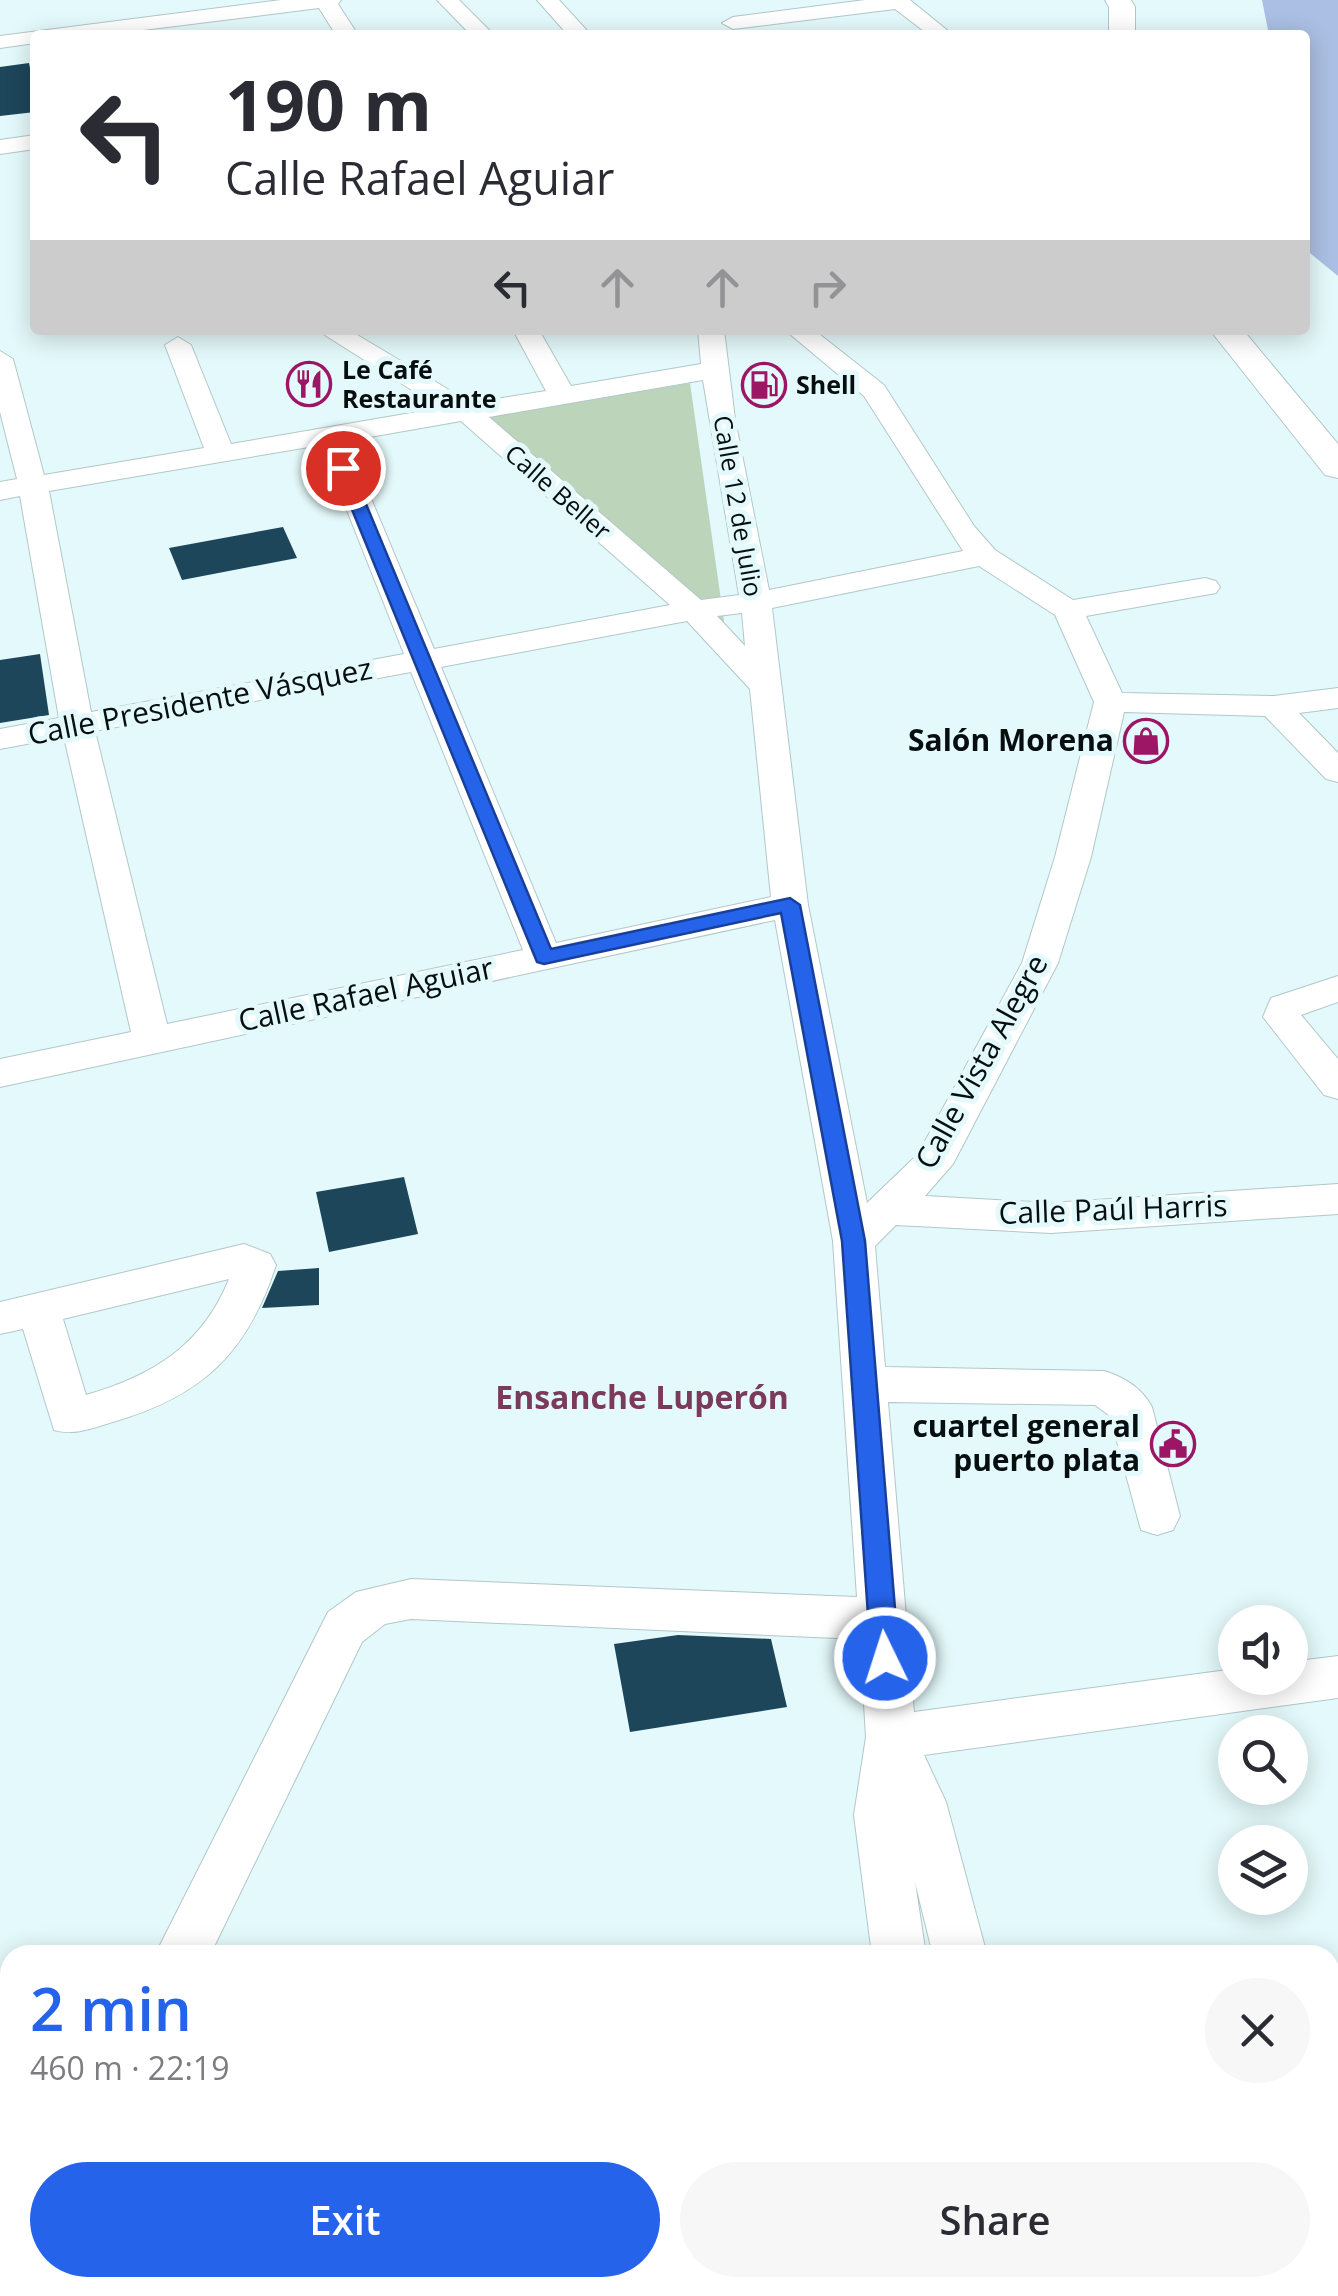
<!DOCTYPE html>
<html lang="en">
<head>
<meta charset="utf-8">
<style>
	body { margin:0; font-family:"Open Sans",sans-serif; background:#f7f7f7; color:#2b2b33; height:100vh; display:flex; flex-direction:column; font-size:38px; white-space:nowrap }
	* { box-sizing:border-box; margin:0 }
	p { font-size:32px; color:#7c7c81 }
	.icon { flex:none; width:55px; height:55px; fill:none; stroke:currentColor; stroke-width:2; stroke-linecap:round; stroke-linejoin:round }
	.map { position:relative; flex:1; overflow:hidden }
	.drawer { position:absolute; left:0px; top:1945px; width:1340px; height:352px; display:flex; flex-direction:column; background:#fff; border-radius:30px 30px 0 0; box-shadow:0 5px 25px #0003 }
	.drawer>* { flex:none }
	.guide { position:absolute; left:30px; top:30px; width:1280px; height:305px; border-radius:10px; box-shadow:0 5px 25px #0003; background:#fff; color:#2b2b33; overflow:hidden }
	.controls { position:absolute; left:1218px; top:1605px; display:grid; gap:20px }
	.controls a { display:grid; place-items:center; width:90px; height:90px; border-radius:50%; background:#fff; box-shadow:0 5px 25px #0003; font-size:50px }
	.pin { position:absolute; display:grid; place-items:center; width:85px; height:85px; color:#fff; margin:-42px; border:5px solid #fff; border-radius:50%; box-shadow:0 2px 10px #0007 }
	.me { position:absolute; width:110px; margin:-55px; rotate:356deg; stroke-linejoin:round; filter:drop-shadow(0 0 8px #0008) }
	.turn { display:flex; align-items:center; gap:35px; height:210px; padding:0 30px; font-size:45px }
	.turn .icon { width:130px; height:130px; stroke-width:2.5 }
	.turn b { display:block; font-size:70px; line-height:85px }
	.lanes { display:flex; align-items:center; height:95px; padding:0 30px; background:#0003; justify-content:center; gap:50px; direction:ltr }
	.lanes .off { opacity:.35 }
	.round { display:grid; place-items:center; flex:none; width:105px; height:105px; border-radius:52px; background:#f7f7f7 }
	.summary { display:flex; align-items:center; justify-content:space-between; height:170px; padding:0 30px }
	h1 { font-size:60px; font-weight:600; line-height:75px; color:#2563eb }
	.cta { display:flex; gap:20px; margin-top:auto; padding:20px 30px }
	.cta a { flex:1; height:115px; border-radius:60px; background:#2563eb; color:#fff; font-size:40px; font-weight:600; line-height:115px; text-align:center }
	.cta a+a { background:#f7f7f7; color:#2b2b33 }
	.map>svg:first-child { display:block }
	.green { fill:#bcd5ba }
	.water { fill:#aabfe3 }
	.building { fill:#1d465a }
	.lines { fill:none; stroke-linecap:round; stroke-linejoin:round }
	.minor-casing { stroke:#b2c7c8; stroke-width:2 }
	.major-casing { stroke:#b2c7c8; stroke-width:2 }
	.minor { fill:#fff; fill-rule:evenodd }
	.major { fill:#fff; fill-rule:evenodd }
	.route { fill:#2563eb; stroke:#184099; stroke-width:2.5 }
	.labels { text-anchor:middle; stroke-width:10; stroke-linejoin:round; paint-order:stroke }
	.far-poi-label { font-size:25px; font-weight:bold; fill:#070e0f; stroke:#e4f9fb; text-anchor:start }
	.far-street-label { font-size:25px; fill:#070e0f; stroke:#e4f9fb }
	.street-label { font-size:30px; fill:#070e0f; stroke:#e4f9fb }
	.poi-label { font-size:30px; font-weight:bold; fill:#070e0f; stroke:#e4f9fb; text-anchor:end }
	.neighbourhood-label { font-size:32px; font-weight:bold; fill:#7c3a5a; stroke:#e4f9fb }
</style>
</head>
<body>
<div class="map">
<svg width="1338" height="2296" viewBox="0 0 1338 2296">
	<rect width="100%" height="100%" fill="#e4f9fb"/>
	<!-- green -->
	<path class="green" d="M690,383l37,259 -244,-224z
		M321,2288h183l2,8h-185z"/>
	<!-- water -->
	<path class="water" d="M1262,0h76v276l-33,-27v-214h-36z"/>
	<!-- building -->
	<path class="building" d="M29,63l1,5 5,-1v45l-35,4v-49z
		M283,527l14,31 -115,22 -13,-32z
		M40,654l9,61 -49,8v-63z
		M404,1177l14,57 -89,18 -13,-60z
		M319,1268v37l-57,3 16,-37z
		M678,1635l93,4 16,68 -157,25 -16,-88z"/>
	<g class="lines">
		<defs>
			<path id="minor" d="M281,0h60l-3,4 20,31h-22l-17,-27 -216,27h-68v8l-35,5v-12z
				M437,0h22l35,35h-23z
				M537,0h22l32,35h-23z
				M865,0h45l43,35h-24l-34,-26 -162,20 -11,-6 11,-6z
				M35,135v14l-35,5v-14z
				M317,330h32l122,73 75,-12 -33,-61h26l32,56 130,-22 -3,-34h26l11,89 34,171 194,-39 -99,-155 -79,-66h29l70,55 90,141 21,24 78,50 132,-22 11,3 4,6 -4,6 -130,23 36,77 152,3 64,-8v20l-39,5 39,40v29l-12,-3 -61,-63 -141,-4 -33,145 -33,106 -105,201 -28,32 126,7 287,-19v30l-287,19 -155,-8 -21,21 10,121 219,4c20,6 38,17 48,36l28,109 -7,14 -16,5 -16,-5 -31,-114 -15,-11 -207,-3 26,310 321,-43v9h55v-16l48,-6v42l-414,57 22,47 41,153h-54l-18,-73 11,73h-54l-18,-140 12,-78 -6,-98 -449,-20 -26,5 -23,18 -152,313h-55l173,-343 28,-20 55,-13 446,18 -24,-356 -58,-321 -775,167v-28l131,-27 -67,-295 -64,12v-20l59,-11 -39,-222 -20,4v-18l17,-3 -17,-67v-61l13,8 31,116 160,-27 -39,-103 13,-8 13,8 40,99 209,-36zM703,380l36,215 -38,5 -212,-183zM461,421l209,184 -236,44 -87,-208zM321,445l83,209 -313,58 -42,-221zM979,566l76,49 39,87 -39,155 -33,106 -104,191 -51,49 -59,-298 -36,-297zM742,613l3,33 -28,-30zM687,621l63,68 21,208 -215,46 -115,-276zM411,672l112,278 -356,74 -72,-293z
				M1338,976v26l-37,13 37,44v40l-14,-4 -61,-78 8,-19z
				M244,1244l26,10 6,11c-29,89 -74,131 -163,157 -21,6 -38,14 -59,8l-31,-101 -23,5v-32zM229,1279c-27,67 -77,97 -143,116l-23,-76z
				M935,2288h59l3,8h-60z
				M1016,2288h59l3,8h-60z"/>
			<path id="major" d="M1105,0h26l4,7v28h-26v-28z
				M1210,330h33l95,114v34l-13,-3z"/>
		</defs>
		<!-- minor casing -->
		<use href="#minor" class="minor-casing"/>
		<!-- major casing -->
		<use href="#major" class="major-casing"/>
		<!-- minor -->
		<use href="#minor" class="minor"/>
		<!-- major -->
		<use href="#major" class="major"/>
	</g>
	<!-- route -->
	<path class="route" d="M343,463l8,5 200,481 239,-51 10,7 65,336 34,417 -4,9 -10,3 -10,-3 -4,-9 -29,-417 -61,-328 -237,51 -7,-2 -202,-494z"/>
	<!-- icons -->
	<defs>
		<symbol id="restaurant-ring" viewBox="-11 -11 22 22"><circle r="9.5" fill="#e4f9fb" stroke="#9d1666" stroke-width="1.5"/><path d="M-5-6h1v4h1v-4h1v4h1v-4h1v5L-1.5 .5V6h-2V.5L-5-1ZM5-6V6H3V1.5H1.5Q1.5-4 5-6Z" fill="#9d1666"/></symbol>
		<symbol id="fuel-ring" viewBox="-11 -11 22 22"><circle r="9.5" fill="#e4f9fb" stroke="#9d1666" stroke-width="1.5"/><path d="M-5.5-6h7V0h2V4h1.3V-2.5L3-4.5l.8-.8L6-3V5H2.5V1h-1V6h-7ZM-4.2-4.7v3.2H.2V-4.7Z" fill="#9d1666"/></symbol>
		<symbol id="shop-ring" viewBox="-11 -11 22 22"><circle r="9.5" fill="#e4f9fb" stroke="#9d1666" stroke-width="1.5"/><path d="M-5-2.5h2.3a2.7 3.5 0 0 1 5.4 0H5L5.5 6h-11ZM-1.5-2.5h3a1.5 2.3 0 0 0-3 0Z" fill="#9d1666"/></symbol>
		<symbol id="civic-ring" viewBox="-11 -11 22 22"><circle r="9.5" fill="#e4f9fb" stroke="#9d1666" stroke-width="1.5"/><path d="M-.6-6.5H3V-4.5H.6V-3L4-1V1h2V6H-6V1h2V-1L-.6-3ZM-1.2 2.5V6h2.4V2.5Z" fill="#9d1666"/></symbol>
	</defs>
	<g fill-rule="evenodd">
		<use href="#restaurant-ring" x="284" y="359" width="50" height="50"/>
		<use href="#fuel-ring" x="739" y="360" width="50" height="50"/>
		<use href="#shop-ring" x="1121" y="716" width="50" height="50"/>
		<use href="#civic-ring" x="1148" y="1419" width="50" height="50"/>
	</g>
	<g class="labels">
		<!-- far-poi labels -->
		<g class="far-poi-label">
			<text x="342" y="379">Le Café<tspan x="342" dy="29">Restaurante</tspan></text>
			<text x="796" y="394">Shell</text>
		</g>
		<!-- far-street labels -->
		<g class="far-street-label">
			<text transform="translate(558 492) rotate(41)" y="9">Calle Beller</text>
			<text transform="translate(738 506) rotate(80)" y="9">Calle 12 de Julio</text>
		</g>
		<!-- street labels -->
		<g class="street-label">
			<text transform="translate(200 702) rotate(-11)" y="10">Calle Presidente Vásquez</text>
			<text transform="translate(366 995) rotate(-12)" y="10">Calle Rafael Aguiar</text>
			<text transform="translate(982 1062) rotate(-61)" y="10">Calle Vista Alegre</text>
			<text transform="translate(1113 1210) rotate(-2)" y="10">Calle Paúl Harris</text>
		</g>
		<!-- poi labels -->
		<g class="poi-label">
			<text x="1114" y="751">Salón Morena</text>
			<text x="1140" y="1437">cuartel general<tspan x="1140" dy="34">puerto plata</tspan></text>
		</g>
		<!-- neighbourhood labels -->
		<g class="neighbourhood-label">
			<text x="642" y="1409">Ensanche Luperón</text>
		</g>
	</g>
</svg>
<div class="controls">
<a><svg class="icon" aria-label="sound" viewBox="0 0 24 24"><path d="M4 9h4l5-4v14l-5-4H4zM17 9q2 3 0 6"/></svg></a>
<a><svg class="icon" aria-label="search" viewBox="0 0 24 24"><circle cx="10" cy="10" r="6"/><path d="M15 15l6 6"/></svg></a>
<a><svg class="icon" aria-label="layers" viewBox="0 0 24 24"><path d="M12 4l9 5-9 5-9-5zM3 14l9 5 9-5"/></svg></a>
</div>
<div class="pin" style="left:343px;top:468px;background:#d93025"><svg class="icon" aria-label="arrive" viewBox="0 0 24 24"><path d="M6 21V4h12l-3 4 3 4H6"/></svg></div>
<svg class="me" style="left:885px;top:1658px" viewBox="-20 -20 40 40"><circle r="17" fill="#2563eb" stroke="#fff" stroke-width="3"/><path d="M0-11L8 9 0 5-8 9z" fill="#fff"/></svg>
<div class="guide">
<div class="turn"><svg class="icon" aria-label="left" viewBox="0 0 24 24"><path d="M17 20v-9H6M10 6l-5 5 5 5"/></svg><div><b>190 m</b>Calle Rafael Aguiar</div></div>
<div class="lanes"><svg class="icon" aria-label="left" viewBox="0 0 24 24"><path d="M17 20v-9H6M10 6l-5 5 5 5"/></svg><svg class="icon off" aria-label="ahead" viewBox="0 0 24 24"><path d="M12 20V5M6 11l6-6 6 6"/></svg><svg class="icon off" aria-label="ahead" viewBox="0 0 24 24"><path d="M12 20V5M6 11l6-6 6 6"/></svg><svg class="icon off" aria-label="right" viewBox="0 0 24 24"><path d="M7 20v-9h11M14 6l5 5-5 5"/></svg></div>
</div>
<section class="drawer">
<div class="summary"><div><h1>2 min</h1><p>460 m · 22:19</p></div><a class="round"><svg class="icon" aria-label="close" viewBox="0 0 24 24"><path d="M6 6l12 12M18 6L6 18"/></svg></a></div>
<div class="cta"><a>Exit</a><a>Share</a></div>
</section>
</div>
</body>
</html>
